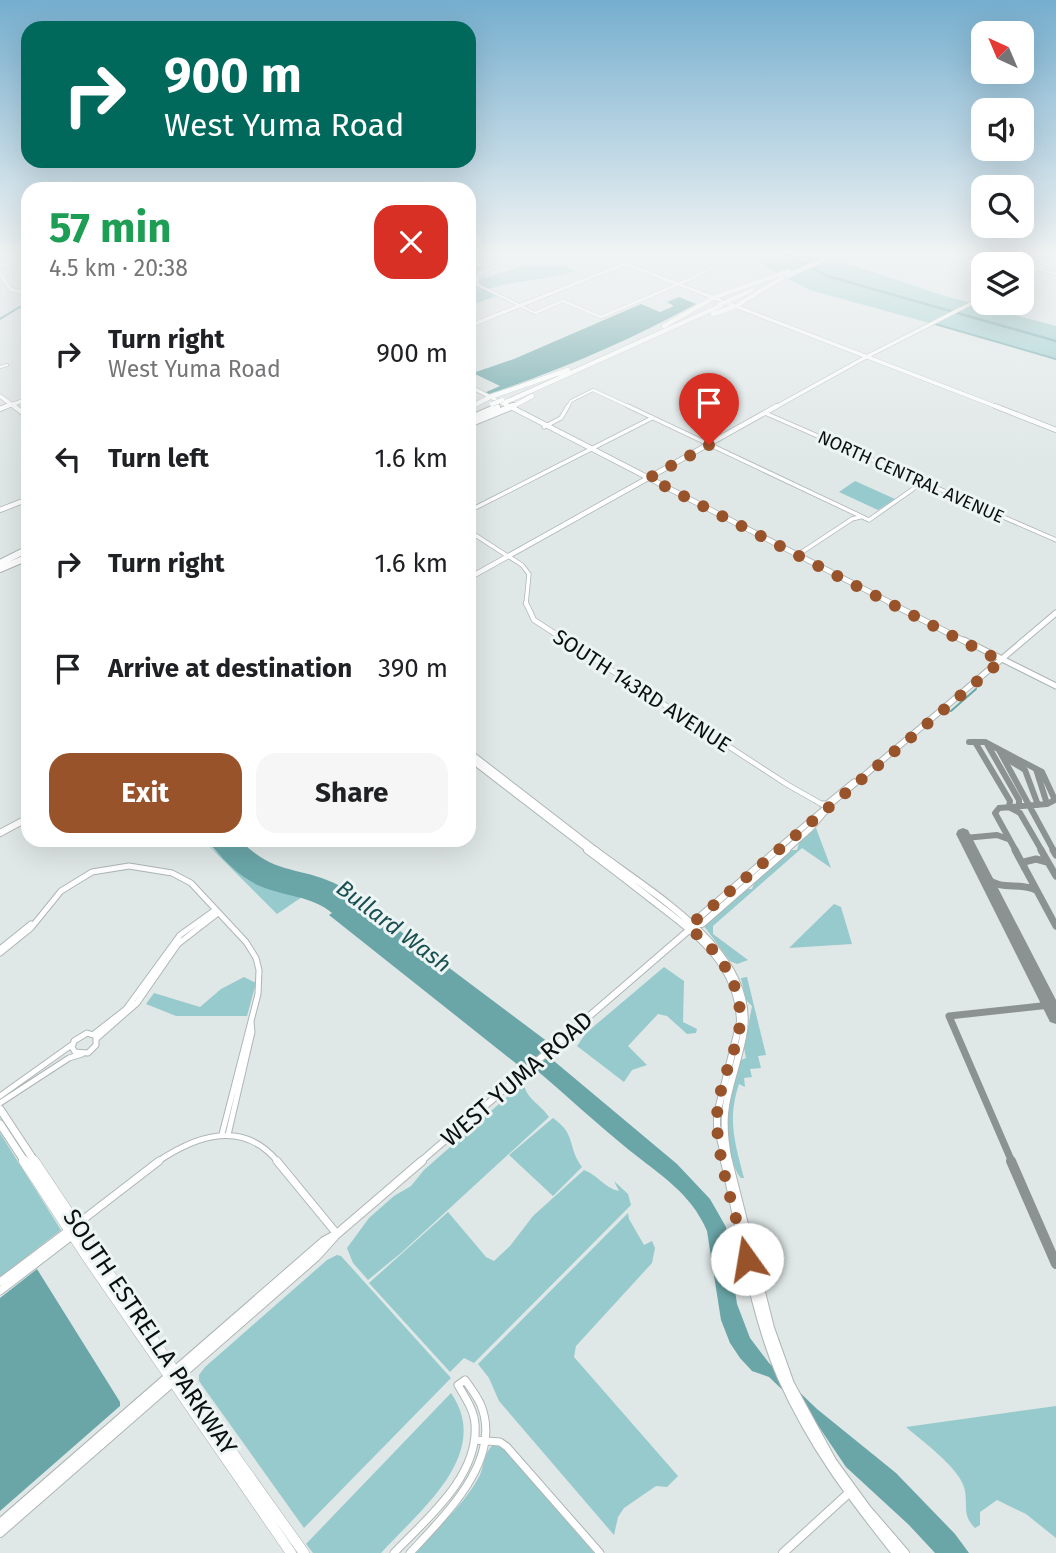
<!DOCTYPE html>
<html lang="en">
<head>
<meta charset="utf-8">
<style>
	body { margin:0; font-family:"Fira Sans",sans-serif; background:#f6f6f6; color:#202124; height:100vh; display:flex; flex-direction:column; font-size:26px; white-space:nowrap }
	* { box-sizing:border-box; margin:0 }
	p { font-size:23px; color:#757577 }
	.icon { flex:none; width:38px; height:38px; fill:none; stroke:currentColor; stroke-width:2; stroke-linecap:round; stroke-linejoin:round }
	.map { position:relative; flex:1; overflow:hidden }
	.drawer { position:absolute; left:21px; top:182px; width:455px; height:665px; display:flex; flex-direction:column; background:#fff; border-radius:21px; box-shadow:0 7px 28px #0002 }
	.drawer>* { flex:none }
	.hud { position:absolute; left:21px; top:21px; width:455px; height:147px; border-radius:21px; box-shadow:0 7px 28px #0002; background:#00695c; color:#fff; overflow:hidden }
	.needle { width:46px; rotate:316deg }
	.buttons { position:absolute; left:971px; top:21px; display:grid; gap:14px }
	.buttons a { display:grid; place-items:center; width:63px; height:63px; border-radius:14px; background:#fff; box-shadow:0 7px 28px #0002; font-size:35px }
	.pin { position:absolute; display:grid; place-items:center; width:60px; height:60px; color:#fff; margin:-72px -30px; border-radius:50% 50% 50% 0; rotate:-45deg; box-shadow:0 0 7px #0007 }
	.pin .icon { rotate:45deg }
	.me { position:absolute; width:77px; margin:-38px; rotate:347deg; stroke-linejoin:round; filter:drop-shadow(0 0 5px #0008) }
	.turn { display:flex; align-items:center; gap:24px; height:147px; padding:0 28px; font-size:32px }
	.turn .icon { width:91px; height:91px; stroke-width:2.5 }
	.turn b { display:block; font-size:49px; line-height:60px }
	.round { display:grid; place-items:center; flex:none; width:74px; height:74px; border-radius:21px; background:#f6f6f6 }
	.overview { display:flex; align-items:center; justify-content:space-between; height:119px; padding:0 28px }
	h1 { font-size:42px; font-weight:700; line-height:52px; color:#1e9e55 }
	.cta { display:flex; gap:14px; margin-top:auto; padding:14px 28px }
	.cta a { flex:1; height:80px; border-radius:21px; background:#99532a; color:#fff; font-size:28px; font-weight:700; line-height:80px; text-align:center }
	.cta a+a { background:#f6f6f6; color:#202124 }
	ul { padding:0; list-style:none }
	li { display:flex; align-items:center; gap:21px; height:105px; padding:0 28px }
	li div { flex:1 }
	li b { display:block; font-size:26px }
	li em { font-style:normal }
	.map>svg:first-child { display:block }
	.green { fill:#96cacc }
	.water { fill:#6aa6a8 }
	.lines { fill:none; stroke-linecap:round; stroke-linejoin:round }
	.stream { stroke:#6aa6a8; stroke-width:2 }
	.canal { stroke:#6aa6a8; stroke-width:2 }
	.river { stroke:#6aa6a8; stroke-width:2.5 }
	.taxiway-far2 { stroke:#8c9191; stroke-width:6 }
	.taxiway-far1 { stroke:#8c9191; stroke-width:7 }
	.taxiway { stroke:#8c9191; stroke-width:10 }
	.runway { fill:#8c9191; fill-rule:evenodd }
	.tertiary-far4-casing { stroke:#aeb5b5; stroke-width:3.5 }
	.tertiary-far3-casing { stroke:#aeb5b5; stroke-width:5 }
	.tertiary-far2-casing { stroke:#aeb5b5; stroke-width:6 }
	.tertiary-far1-casing { stroke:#aeb5b5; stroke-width:7 }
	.tertiary-casing { stroke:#aeb5b5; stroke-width:9 }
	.secondary-far4-casing { stroke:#aeb5b5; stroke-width:4.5 }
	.secondary-far3-casing { stroke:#aeb5b5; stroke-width:6 }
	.secondary-far2-casing { stroke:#aeb5b5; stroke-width:7 }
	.secondary-far1-casing { stroke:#aeb5b5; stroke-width:8 }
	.secondary-casing { stroke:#aeb5b5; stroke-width:10 }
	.primary-far4-casing { stroke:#aeb5b5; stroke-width:4.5 }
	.primary-far3-casing { stroke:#aeb5b5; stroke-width:6 }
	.primary-far2-casing { stroke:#aeb5b5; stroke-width:8 }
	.primary-far1-casing { stroke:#aeb5b5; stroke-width:9 }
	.primary-casing { stroke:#aeb5b5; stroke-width:11 }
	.motorway-far1-casing { stroke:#aeb5b5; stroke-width:5 }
	.motorway-casing { stroke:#aeb5b5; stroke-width:8 }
	.tertiary-far4 { stroke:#fff; stroke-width:2.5 }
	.tertiary-far3 { stroke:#fff; stroke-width:3.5 }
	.tertiary-far2 { stroke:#fff; stroke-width:4.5 }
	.tertiary-far1 { stroke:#fff; stroke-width:5 }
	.tertiary { stroke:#fff; stroke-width:7 }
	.secondary-far4 { stroke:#fff; stroke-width:3.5 }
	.secondary-far3 { stroke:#fff; stroke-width:4.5 }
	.secondary-far2 { stroke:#fff; stroke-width:5 }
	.secondary-far1 { stroke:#fff; stroke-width:6 }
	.secondary { stroke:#fff; stroke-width:8 }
	.primary-far4 { stroke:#fff; stroke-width:3.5 }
	.primary-far3 { stroke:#fff; stroke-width:4.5 }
	.primary-far2 { stroke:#fff; stroke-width:6 }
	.primary-far1 { stroke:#fff; stroke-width:7 }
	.primary { stroke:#fff; stroke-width:10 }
	.motorway-far1 { stroke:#fff; stroke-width:4.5 }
	.motorway { stroke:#fff; stroke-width:6 }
	.motorway-bridge-casing { stroke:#aeb5b5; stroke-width:5; stroke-linecap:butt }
	.motorway-bridge { stroke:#fff; stroke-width:4.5 }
	.route { stroke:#99532a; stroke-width:12; stroke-dasharray:0 21.6 }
	.labels { text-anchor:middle; stroke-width:6; stroke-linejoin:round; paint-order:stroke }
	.far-street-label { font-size:18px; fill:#0c0f0f; stroke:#edf4f4 }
	.street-label { font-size:21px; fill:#0c0f0f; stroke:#edf4f4 }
	.water-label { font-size:23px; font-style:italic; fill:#194f51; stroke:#edf4f4 }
	.near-street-label { font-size:24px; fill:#0c0f0f; stroke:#edf4f4 }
</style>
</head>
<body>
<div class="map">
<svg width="1056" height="1553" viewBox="0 0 1056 1553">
	<rect width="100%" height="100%" fill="#e0e7e7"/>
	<!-- green -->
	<path class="green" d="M748,252h73l19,9 105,35 111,30v32l-246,-68 -42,-22z
		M469,265l15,3 -12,6 3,7 44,-14 45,-1 11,5c-27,10 -58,8 -86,18l-13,-7 2,5 18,9 -27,10z
		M855,481l40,18 -17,11 -39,-18z
		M816,828l15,40 -29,-20 -89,78v8l35,26 -11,4 -7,-3 -26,-35 44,-37h4l2,-6 38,-33h5l2,-7z
		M203,840l45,40 27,11 27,6 -25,17z
		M834,904l7,3 11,37 -63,4z
		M664,967l20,14 -1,41 14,7 -1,4 -9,1 -20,-18 -9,-2 -30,32 19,19 -15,5 -8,12 -47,-36 9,-13z
		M244,977l12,6 -9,33h-71l-30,-12 8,-11 46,14 21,-18z
		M747,977l19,78 -8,1 3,12 -11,1 2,8 -8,1 1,9 -6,-3c-12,36 -4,59 5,94h-3c-10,-9 -17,-55 -15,-70 3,-16 10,-33 15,-48l5,-2 -2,-10 8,-42 -6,-6 -5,-22z
		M524,1086c4,14 17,19 25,31l-148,136 -33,27 -15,-17 -6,-15 22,-30 25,-22 17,-10 13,-16 84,-74z
		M553,1118c24,17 14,29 29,49l-29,29 -44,-41z
		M0,1133l61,97 -61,47z
		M584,1170c14,5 20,18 35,21l-5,-10 14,13 3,11 -157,158 -10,-5 -14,14 -81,-89 79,-71 38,45 8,4 16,-15 23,-30z
		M628,1213l1,6 15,26 8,-4 3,7 -3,15 -76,83 -2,11 104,119 -11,11 -11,-1 -32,22 -6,9 -4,18 -115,-134 -10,-23 -11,-14z
		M337,1255l4,1 110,122 -147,150 -105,-147v-6l6,-8 122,-107z
		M451,1393c42,61 -31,117 -70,160h-68l-7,-9z
		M1056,1406v132l-30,-24 -29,-14 -17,12v13l-5,3c-14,-14 -6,-23 -11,-41 -6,-20 -42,-46 -58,-60z
		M493,1445l11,3 90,105h-180c22,-24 51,-49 66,-78 4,-10 5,-24 13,-30z"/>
	<!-- water -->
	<path class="water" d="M679,297l17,7c-67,37 -136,66 -207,90l-5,-1 16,-7 -27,-13 41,-14 127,-55 19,8 14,-6 -7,-4z
		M206,840h34c36,37 60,25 100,46l212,159 -29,24 -194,-154 3,-2c-22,-18 -47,-16 -72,-27 -22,-9 -38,-29 -54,-46z
		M548,1056l129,108 33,35 16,28 11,77 13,34 19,25 48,46 79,64 59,61 14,19h-34l-26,-28 -63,-58 -31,-46 -46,-44 -17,-6 -12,-13 -10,-15 -9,-23 -14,-89c-16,-38 -47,-56 -78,-81 -32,-26 -63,-55 -95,-82z
		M37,1269l83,133v4l-120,105v-213z"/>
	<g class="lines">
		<!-- stream -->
		<path class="stream" d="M784,253l5,-1
			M1029,269l3,1
			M935,324l121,35
			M978,686l3,-1
			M951,711l25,-22"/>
		<!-- canal -->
		<path class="canal" d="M0,319l28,-17"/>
		<!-- river -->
		<path class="river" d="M782,252l45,24 229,65"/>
		<!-- taxiway-far2 -->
		<path class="taxiway-far2" d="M969,742h16l57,30 13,28 -8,4 -48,4 -4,5 21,38
			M975,742l35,59 -1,6 11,6 22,38
			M987,744l32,56v6
			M999,750l55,101
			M1006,758l19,12 13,35
			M1036,769l11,35
			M965,838l32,-3 11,4"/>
		<!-- taxiway-far1 -->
		<path class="taxiway-far1" d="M1015,850l41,76
			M1041,850l15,26
			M1053,850l3,5
			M1024,867v-5l12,-3 11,3
			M986,878c15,13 33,4 50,12
			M1047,998l9,8
			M1012,1162l-63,-146 101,-11"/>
		<!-- taxiway -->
		<path class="taxiway" d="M1011,1161l45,103"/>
		<!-- runway -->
		<path class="runway" d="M963,828l5,2 2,4 86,166v24l-6,-2 -94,-188 2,-4z"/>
		<defs>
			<path id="tertiary-far4" d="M520,252c-12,14 -31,12 -43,25l1,8 57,28 28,-12 38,16 94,-40 30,-17 -2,-4 -10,-4
				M982,252l74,22
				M0,367l7,-2
				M567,408l4,-7 22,-11 39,18"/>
			<path id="tertiary-far3" d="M628,406l241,114 54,-38
				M765,413l291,127
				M544,427l17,-9 7,-12
				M469,511l183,-93
				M469,531l37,24
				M508,556l14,9 7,9 -3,30
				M796,556l56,-37 8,-2"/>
			<path id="tertiary-far2" d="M526,603l8,17 254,165 37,21"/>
			<path id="tertiary-far1" d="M0,949l31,-25
				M0,953l31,-25 30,-37 31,-19 37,-6 43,7 19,10 55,59 10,16 3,12 -1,24 -36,140
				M87,1033l9,3v9l-8,8 -13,-1 -3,-5 2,-6z
				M94,1034l32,-25 54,-74 35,-25
				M97,1038l40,-35 41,-59 40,-31
				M0,1096l73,-52
				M0,1103l69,-45 13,-4
				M228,1135l24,-103 -1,-10
				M157,1162c40,-27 86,-43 121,0"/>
			<path id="tertiary" d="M277,1161l60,73
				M76,1225l83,-64
				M0,1282l69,-52
				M0,1291l73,-56
				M475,1440l25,2 7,5 93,106
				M394,1553c32,-34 85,-76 81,-129 -1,-14 -10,-27 -17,-39l7,-5c5,7 11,15 15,23 25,56 -36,113 -70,150"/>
			<path id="secondary-far4" d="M0,266l28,-8
				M0,273l10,16 18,5
				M469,386l43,22
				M0,396l16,12
				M2,408l26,-9"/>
			<path id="secondary-far3" d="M14,406l14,11
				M509,406l384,198
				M0,409l7,-3"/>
			<path id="secondary-far2" d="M890,603l76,39
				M964,640l92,46
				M469,752l128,99
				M469,758l121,93
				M822,804h5l27,-22
				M775,851l281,-238
				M785,851l25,-22 18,-21"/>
			<path id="secondary-far1" d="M587,850c23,17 46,35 69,53 42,32 83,62 84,119l-23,92v12l9,36
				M595,850c56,43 165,103 148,187 -11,53 -26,67 -14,125
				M696,924h6l85,-74
				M420,1162l276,-238v-4l81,-70"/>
			<path id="secondary" d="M725,1161c16,69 29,153 57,217 31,69 68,117 114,175
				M728,1161l42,167 20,56 42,77 35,48 38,44
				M0,1523l324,-282 13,-7 85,-73
				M0,1533l316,-276 19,-21
				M783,1553l67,-61"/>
			<path id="primary-far4" d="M595,252l405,156
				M1022,277l34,-18
				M469,326l186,-74
				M774,408l92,-51 118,-60"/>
			<path id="primary-far3" d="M995,406l61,24
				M0,510l28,-11
				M469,578l308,-172"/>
			<path id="primary-far2" d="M0,833l28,-15"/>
			<path id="primary-far1" d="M0,1109l35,53
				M0,1124l25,38"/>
			<path id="primary" d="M24,1161l63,96 204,296
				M34,1161l141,211 129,181"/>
			<path id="motorway-far1" d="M787,276l54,-24
				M728,301l24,-11
				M713,314l23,-8 46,-28
				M664,326l51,-29 74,-26
				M506,402l216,-97
				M469,408l21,-11 78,-27
				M494,408l3,-1
				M510,408l22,-12"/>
			<path id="motorway" d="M469,408l3,-2
				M469,419l28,-12
				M469,424l44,-18
				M0,563l28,-14
				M0,569l28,-12"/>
		</defs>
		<!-- tertiary-far4 casing -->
		<use href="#tertiary-far4" class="tertiary-far4-casing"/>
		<!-- tertiary-far3 casing -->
		<use href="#tertiary-far3" class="tertiary-far3-casing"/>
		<!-- tertiary-far2 casing -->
		<use href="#tertiary-far2" class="tertiary-far2-casing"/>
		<!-- tertiary-far1 casing -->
		<use href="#tertiary-far1" class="tertiary-far1-casing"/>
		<!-- tertiary casing -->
		<use href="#tertiary" class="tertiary-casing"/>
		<!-- secondary-far4 casing -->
		<use href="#secondary-far4" class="secondary-far4-casing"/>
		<!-- secondary-far3 casing -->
		<use href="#secondary-far3" class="secondary-far3-casing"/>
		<!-- secondary-far2 casing -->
		<use href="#secondary-far2" class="secondary-far2-casing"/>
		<!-- secondary-far1 casing -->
		<use href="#secondary-far1" class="secondary-far1-casing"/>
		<!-- secondary casing -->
		<use href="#secondary" class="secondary-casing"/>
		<!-- primary-far4 casing -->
		<use href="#primary-far4" class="primary-far4-casing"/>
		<!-- primary-far3 casing -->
		<use href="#primary-far3" class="primary-far3-casing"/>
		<!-- primary-far2 casing -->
		<use href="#primary-far2" class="primary-far2-casing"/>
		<!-- primary-far1 casing -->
		<use href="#primary-far1" class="primary-far1-casing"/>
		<!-- primary casing -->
		<use href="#primary" class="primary-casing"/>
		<!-- motorway-far1 casing -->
		<use href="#motorway-far1" class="motorway-far1-casing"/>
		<!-- motorway casing -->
		<use href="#motorway" class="motorway-casing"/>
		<!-- tertiary-far4 -->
		<use href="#tertiary-far4" class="tertiary-far4"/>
		<!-- tertiary-far3 -->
		<use href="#tertiary-far3" class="tertiary-far3"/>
		<!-- tertiary-far2 -->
		<use href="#tertiary-far2" class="tertiary-far2"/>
		<!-- tertiary-far1 -->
		<use href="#tertiary-far1" class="tertiary-far1"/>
		<!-- tertiary -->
		<use href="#tertiary" class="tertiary"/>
		<!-- secondary-far4 -->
		<use href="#secondary-far4" class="secondary-far4"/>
		<!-- secondary-far3 -->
		<use href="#secondary-far3" class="secondary-far3"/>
		<!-- secondary-far2 -->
		<use href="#secondary-far2" class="secondary-far2"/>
		<!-- secondary-far1 -->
		<use href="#secondary-far1" class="secondary-far1"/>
		<!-- secondary -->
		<use href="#secondary" class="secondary"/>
		<!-- primary-far4 -->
		<use href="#primary-far4" class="primary-far4"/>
		<!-- primary-far3 -->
		<use href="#primary-far3" class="primary-far3"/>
		<!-- primary-far2 -->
		<use href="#primary-far2" class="primary-far2"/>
		<!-- primary-far1 -->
		<use href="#primary-far1" class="primary-far1"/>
		<!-- primary -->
		<use href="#primary" class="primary"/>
		<!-- motorway-far1 -->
		<use href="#motorway-far1" class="motorway-far1"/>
		<!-- motorway -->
		<use href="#motorway" class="motorway"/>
		<defs>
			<path id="motorway-bridge" d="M721,304l7,-3
				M492,404l10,-4"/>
		</defs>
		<!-- motorway-bridge casing -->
		<use href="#motorway-bridge" class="motorway-bridge-casing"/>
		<!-- motorway-bridge -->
		<use href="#motorway-bridge" class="motorway-bridge"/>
	</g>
	<!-- sky -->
	<linearGradient id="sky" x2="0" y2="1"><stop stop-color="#75aece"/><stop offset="0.54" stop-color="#f1f4f4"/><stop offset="1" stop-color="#f1f4f4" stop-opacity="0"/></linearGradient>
	<rect width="1056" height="469" fill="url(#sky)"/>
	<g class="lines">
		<!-- route -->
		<path class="route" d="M709,445l-60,33 352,183 -305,259v4l-6,5c35,26 59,68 47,111 -8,28 -21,54 -20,83 1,41 20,96 30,136"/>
	</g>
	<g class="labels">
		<!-- far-street labels -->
		<g class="far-street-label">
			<text transform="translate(911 477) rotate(24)" y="6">NORTH CENTRAL AVENUE</text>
		</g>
		<!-- street labels -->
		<g class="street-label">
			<text transform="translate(642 691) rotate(33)" y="7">SOUTH 143RD AVENUE</text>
		</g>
		<!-- water labels -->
		<g class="water-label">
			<text transform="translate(394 926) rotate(37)" y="8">Bullard Wash</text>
		</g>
		<!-- near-street labels -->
		<g class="near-street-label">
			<text transform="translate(517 1079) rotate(-41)" y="8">WEST YUMA ROAD</text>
			<text transform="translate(150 1332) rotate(56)" y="8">SOUTH ESTRELLA PARKWAY</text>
		</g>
	</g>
</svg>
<div class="buttons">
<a><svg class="needle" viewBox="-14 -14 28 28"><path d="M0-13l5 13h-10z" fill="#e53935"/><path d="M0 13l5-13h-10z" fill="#757577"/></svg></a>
<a><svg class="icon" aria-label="sound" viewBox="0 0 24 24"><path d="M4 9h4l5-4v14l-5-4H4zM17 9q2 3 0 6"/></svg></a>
<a><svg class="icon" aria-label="search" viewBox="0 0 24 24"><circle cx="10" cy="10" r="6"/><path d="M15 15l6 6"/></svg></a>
<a><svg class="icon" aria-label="layers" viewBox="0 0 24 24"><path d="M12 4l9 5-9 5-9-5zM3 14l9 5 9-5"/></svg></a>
</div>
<div class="pin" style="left:709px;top:445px;background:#d93025"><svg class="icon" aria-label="arrive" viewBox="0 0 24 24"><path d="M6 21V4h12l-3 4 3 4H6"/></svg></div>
<svg class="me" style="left:747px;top:1259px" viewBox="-20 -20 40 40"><circle r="19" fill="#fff"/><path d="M0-13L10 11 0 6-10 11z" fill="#99532a"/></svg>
<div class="hud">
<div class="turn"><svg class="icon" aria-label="right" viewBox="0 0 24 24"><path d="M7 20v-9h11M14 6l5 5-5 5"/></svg><div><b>900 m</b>West Yuma Road</div></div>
</div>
<section class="drawer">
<div class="overview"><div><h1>57 min</h1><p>4.5 km · 20:38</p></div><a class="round" style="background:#d93025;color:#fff"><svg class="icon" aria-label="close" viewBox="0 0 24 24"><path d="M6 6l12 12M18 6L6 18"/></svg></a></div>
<ul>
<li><svg class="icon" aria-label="right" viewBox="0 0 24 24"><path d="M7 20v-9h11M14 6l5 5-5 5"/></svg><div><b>Turn right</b><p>West Yuma Road</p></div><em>900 m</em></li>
<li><svg class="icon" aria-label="left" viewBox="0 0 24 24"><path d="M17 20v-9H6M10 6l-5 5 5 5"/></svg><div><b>Turn left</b></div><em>1.6 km</em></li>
<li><svg class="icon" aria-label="right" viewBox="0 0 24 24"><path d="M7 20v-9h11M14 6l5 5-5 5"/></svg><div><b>Turn right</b></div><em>1.6 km</em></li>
<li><svg class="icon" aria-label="arrive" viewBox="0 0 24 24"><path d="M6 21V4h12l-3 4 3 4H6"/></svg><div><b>Arrive at destination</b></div><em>390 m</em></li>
</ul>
<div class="cta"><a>Exit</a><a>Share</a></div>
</section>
</div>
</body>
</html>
